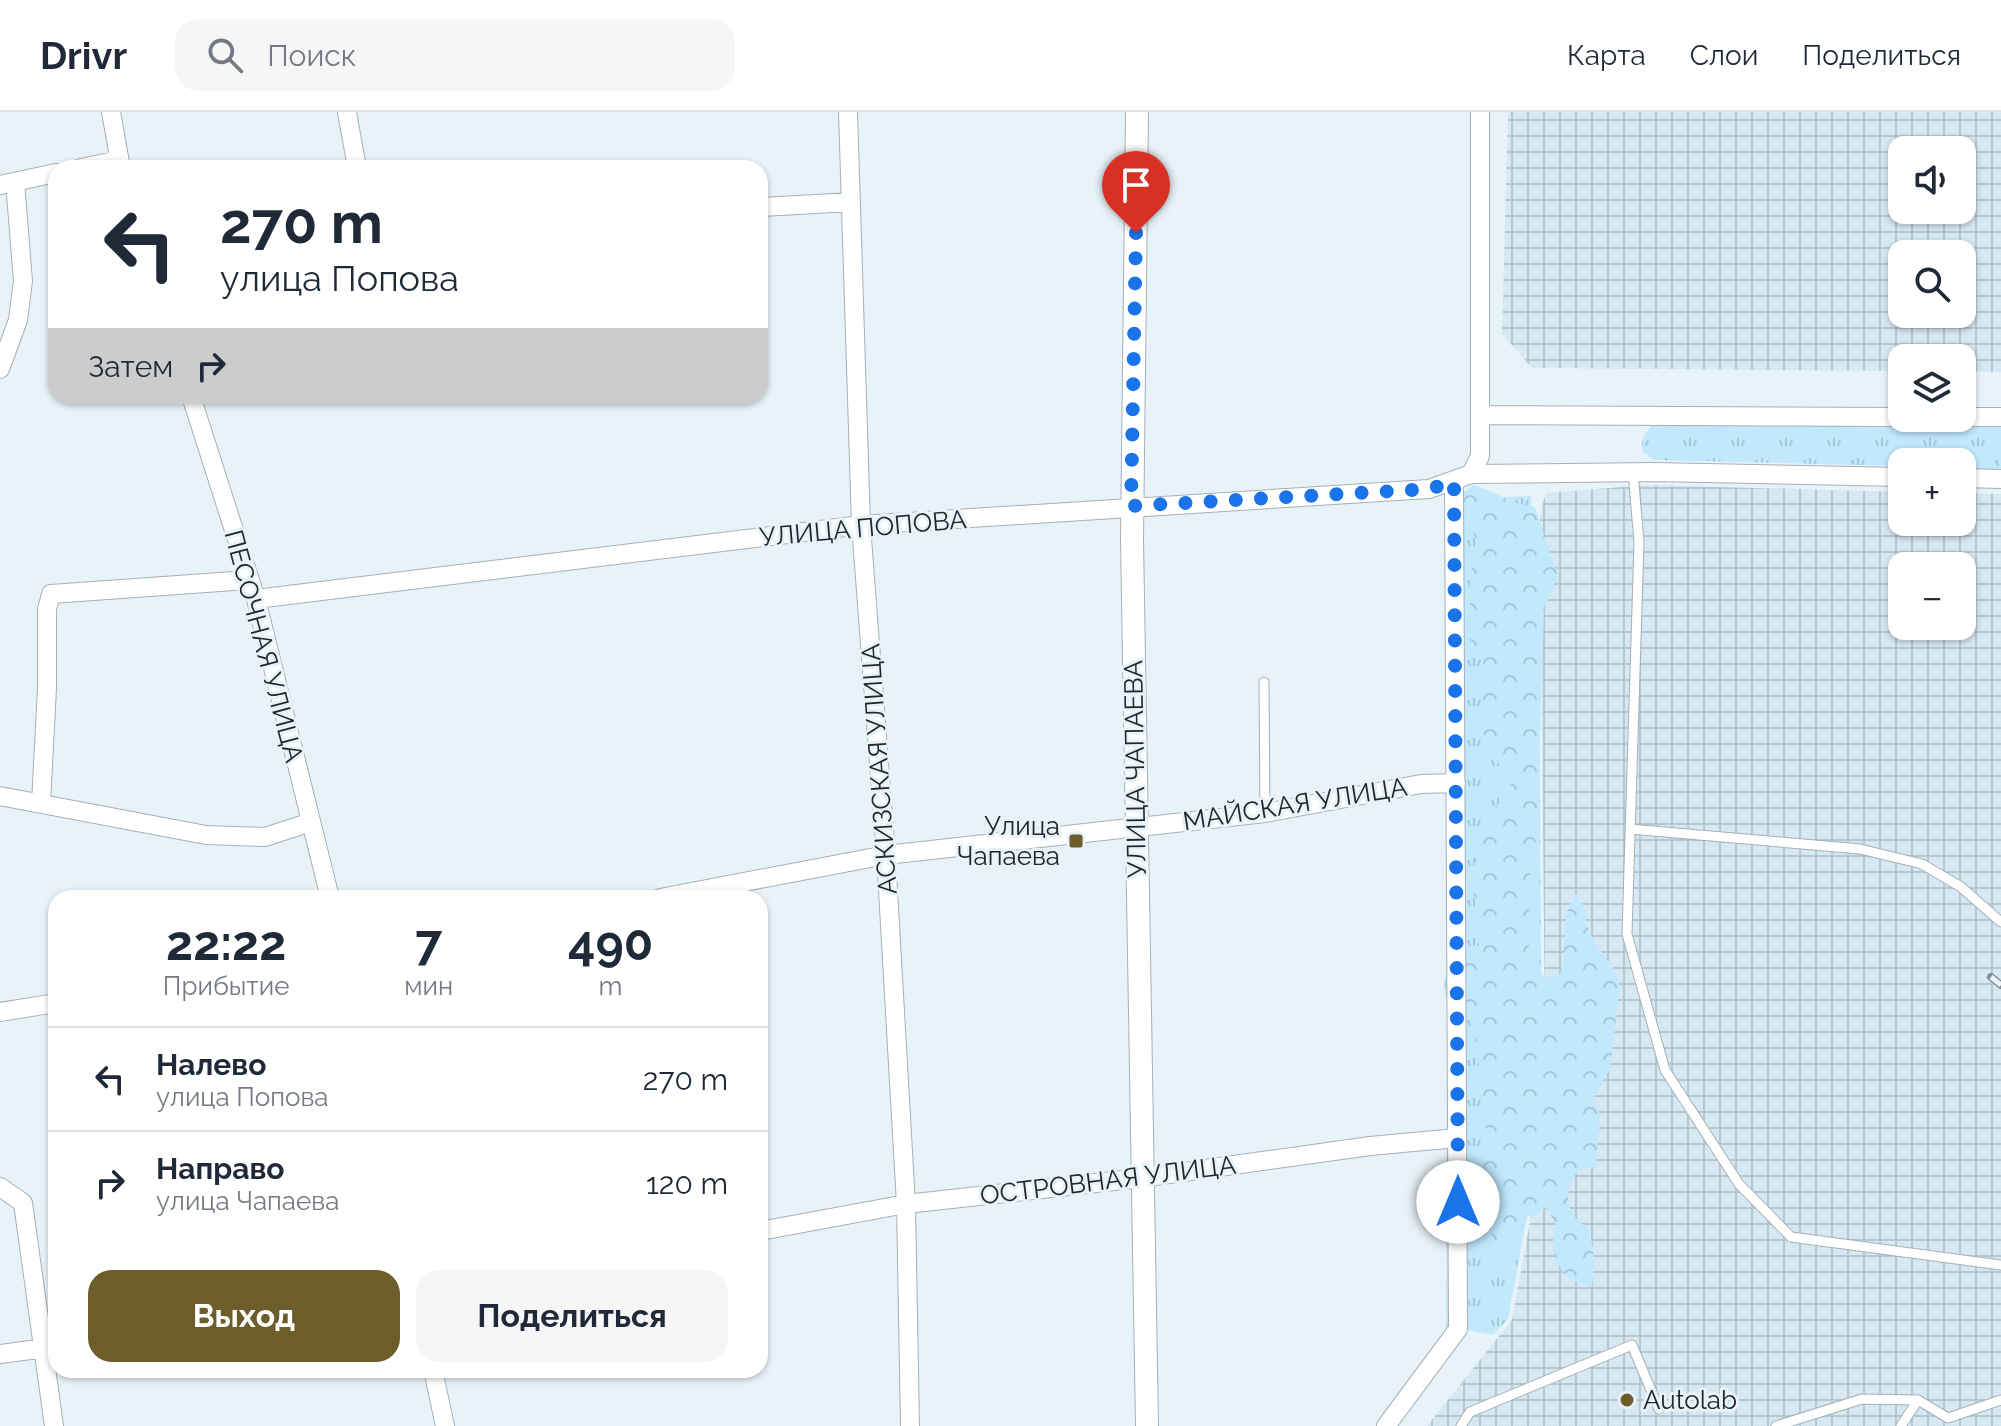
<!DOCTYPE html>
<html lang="ru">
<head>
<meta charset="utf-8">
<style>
	body { margin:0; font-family:Raleway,sans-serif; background:#f6f6f7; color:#1f2937; height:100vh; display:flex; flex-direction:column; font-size:30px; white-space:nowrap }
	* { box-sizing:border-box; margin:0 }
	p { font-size:26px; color:#747a83 }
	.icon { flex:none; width:44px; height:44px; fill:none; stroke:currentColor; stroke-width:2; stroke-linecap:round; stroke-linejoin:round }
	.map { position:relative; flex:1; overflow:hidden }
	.details { position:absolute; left:48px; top:778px; width:720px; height:488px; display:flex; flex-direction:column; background:#fff; border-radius:24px; box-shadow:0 2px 6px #0004 }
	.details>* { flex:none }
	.top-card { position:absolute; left:48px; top:48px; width:720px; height:244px; border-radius:24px; box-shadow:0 2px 6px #0004; background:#fff; color:#1f2937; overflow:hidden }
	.tools { position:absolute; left:1888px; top:24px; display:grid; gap:16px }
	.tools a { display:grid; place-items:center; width:88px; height:88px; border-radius:16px; background:#fff; box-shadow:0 2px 6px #0004; font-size:40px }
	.pin { position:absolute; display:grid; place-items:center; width:68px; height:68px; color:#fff; margin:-82px -34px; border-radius:50% 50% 50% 0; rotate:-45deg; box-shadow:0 0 8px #0007 }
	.pin .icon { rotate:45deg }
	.me { position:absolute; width:88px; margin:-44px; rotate:0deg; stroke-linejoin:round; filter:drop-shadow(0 0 6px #0008) }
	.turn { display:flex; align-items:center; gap:28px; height:168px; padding:0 40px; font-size:36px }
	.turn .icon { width:104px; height:104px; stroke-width:2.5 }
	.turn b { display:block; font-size:56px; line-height:68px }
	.then { display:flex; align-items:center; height:76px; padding:0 40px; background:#0003; gap:16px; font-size:30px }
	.eta { display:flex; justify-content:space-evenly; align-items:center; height:136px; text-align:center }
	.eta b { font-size:48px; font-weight:700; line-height:56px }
	.cta { display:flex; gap:16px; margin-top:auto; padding:16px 40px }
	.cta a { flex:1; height:92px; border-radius:24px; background:#6c5d2a; color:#fff; font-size:32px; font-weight:700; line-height:92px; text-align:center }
	.cta a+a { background:#f6f6f7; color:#1f2937 }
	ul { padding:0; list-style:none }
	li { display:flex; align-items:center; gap:24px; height:104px; padding:0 40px; border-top:2px solid #e0e1e3 }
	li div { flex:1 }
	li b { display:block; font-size:30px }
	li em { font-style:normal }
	header { display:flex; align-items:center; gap:48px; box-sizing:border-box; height:112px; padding:0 40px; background:#fff; border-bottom:2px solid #e0e1e3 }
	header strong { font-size:38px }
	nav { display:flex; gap:44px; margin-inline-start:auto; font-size:28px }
	.search { width:560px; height:72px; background:#f6f6f7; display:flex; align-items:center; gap:20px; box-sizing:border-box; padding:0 28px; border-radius:24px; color:#747a83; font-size:30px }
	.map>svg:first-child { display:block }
	.industrial { fill:url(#industrial-grid); fill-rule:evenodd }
	.grass { fill:url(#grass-tufts) }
	.forest { fill:url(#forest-crowns) }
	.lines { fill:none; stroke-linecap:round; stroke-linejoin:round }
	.service-casing { stroke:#a6b0b6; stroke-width:11 }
	.minor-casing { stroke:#a6b0b6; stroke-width:20 }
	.tertiary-casing { stroke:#a6b0b6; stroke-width:24 }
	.service { stroke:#fff; stroke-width:9 }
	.minor { stroke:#fff; stroke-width:18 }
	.tertiary { stroke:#fff; stroke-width:22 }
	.rail-casing { stroke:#878e93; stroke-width:8 }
	.rail { stroke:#e8f3f9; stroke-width:5; stroke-dasharray:15; stroke-linecap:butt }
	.route { stroke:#1a73e8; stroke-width:14; stroke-dasharray:0 25.2 }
	.poi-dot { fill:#6c5d2a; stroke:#e8f3f9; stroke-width:3 }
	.labels { text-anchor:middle; stroke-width:6; stroke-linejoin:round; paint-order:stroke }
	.street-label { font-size:26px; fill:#23272a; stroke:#e8f3f9 }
	.poi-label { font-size:26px; fill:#23272a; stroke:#e8f3f9; text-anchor:end }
</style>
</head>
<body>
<header>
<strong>Drivr</strong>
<div class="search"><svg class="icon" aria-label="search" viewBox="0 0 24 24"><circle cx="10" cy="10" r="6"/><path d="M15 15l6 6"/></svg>Поиск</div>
<nav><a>Карта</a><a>Слои</a><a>Поделиться</a></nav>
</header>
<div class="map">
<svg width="2001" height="1314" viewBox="0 0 2001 1314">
	<defs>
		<pattern id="industrial-grid" width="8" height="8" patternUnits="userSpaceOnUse" patternTransform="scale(2)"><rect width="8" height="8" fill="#d6e8f3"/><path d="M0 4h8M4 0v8" fill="none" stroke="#b7c7d0"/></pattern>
		<pattern id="grass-tufts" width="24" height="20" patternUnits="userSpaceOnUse" patternTransform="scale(2)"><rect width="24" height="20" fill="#c1e8fd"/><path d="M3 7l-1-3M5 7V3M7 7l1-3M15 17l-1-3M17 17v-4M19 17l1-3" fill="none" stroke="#a6c7d9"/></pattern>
		<pattern id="forest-crowns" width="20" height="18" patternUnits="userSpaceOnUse" patternTransform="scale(2)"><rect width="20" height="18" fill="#c1e8fd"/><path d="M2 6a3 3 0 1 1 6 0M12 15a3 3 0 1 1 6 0" fill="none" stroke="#a6c7d9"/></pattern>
	</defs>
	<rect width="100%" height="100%" fill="#e8f3f9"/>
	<!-- industrial -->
	<path class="industrial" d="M1508,0h493v260l-39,-1v-13h-60v13l-370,-3 -30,-34zM1902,38h60v60h-60zM1902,142h60v60h-60z
		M1648,373l254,7v30h60v-29l39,1v932h-574l85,-106 34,-186 -6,-621 6,-20zM1902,454h60v60h-60z"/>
	<!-- grass -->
	<path class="grass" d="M1655,311l346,2v44l-39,-1v-6h-60v4l-248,-6 -11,-8c-3,-13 2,-20 12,-29z
		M1531,384l1,126 7,1 3,511 -34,185 -15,16 -47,-9 3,-827z"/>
	<!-- forest -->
	<path class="forest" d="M1473,373c22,6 39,20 62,22l23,69 -14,33 -7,224 -7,39 -1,76 4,16 12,14 15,-4c10,-29 -3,-53 16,-80l9,15 2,16 7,16 20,28 6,16 -10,84 -17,30 7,15 -4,53 -17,2c-11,16 -16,30 -5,47 4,5 10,8 13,14 9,15 7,40 5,56 -24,-2 -37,-18 -39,-42 0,-7 2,-14 2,-20 -1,-5 -6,-12 -9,-17l-13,10 -5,-1 -26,39 -20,13 15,-54 -21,-27 11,-49 -3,-35 -12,-85 -27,-21 -1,-17 5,-15 17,-7 13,-12c-3,-38 -12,-82 4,-119 7,-18 22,-26 29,-47 -6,-9 -20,-22 -23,-29 -13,-29 -2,-63 -8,-93 -2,-6 -15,-23 -19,-32l11,-12 -5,-17 8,-56 -16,-46z"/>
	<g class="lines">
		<defs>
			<path id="service" d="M1633,360l6,70 -12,392 38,136 74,114 52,53 210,28
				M1264,570l1,131
				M1630,717l230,20 62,15 39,23 40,35
				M1461,1314l9,-14 162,-67 27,64
				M1776,1314l86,-27 56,1
				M1901,1314l17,-26 30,18 53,-18"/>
			<path id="minor" d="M111,0l10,56
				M347,0l10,56
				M848,0l13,413 25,330 20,349 4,222
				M81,56l38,-8
				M0,73l56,-12
				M760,95l91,-5
				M0,257l18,-49 5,-39 -8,-99
				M191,284l65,203 74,299
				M1481,303l421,2
				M1962,305h39
				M1471,362l9,-18v-344
				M1962,366l39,1
				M256,487l605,-74 568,-36 42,-15 183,-2 248,5
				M0,684l206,39 59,2 46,-15
				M41,692l6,-116v-79l4,-15 197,-14
				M660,786l226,-43 379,-42 156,-29 35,-1
				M0,900l56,-9
				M0,1075l23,16 31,223
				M760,1119l146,-27 235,-26 229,-32 87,-8
				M0,1242l53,-7
				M433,1258l12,56
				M1386,1314l72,-97 -4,-847"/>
			<path id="tertiary" d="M1137,0l-5,428 15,886"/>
		</defs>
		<!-- service casing -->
		<use href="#service" class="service-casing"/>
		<!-- minor casing -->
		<use href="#minor" class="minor-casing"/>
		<!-- tertiary casing -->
		<use href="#tertiary" class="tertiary-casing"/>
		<!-- service -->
		<use href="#service" class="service"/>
		<!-- minor -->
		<use href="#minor" class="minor"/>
		<!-- tertiary -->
		<use href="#tertiary" class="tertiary"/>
		<defs>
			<path id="rail" d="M1991,865l10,8"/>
		</defs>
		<!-- rail casing -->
		<use href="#rail" class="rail-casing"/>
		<!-- rail -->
		<use href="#rail" class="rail"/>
	</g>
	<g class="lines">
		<!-- route -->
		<path class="route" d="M1136,121l-5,273 298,-17 25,-7 4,720"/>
	</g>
	<!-- markers -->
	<g class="poi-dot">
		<rect x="1068" y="721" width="16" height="16" rx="4"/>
		<circle cx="1627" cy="1288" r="8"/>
	</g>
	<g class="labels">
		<!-- street labels -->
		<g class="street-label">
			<text transform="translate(863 416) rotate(-5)" y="9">УЛИЦА ПОПОВА</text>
			<text transform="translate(264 534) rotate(75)" y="9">ПЕСОЧНАЯ УЛИЦА</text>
			<text transform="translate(879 657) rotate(-94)" y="9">АСКИЗСКАЯ УЛИЦА</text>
			<text transform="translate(1135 657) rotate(-91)" y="9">УЛИЦА ЧАПАЕВА</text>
			<text transform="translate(1295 692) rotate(-9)" y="9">МАЙСКАЯ УЛИЦА</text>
			<text transform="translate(1108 1068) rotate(-7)" y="9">ОСТРОВНАЯ УЛИЦА</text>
		</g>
		<!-- poi labels -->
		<g class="poi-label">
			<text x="1060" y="723">Улица<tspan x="1060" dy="30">Чапаева</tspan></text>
			<text x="1643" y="1297" text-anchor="start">Autolab</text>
		</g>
	</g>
</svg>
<div class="tools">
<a><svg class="icon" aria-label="sound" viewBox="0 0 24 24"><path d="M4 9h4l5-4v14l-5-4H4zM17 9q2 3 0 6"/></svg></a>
<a><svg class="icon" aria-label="search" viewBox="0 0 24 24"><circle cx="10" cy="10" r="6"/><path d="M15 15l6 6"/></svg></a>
<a><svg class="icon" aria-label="layers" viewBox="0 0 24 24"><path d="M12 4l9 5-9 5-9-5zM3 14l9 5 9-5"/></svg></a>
<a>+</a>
<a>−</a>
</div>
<div class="pin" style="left:1136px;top:121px;background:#d93025"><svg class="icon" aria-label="arrive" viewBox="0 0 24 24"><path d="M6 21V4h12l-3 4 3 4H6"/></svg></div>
<svg class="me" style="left:1458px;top:1090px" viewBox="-20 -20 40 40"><circle r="19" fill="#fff"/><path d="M0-13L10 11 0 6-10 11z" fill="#1a73e8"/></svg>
<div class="top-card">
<div class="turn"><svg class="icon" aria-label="left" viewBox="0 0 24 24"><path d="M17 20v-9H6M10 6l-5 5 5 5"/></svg><div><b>270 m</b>улица Попова</div></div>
<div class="then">Затем<svg class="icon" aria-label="right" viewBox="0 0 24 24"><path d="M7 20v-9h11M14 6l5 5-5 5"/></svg></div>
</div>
<section class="details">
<div class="eta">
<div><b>22:22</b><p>Прибытие</p></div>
<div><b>7</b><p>мин</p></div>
<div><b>490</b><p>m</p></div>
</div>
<ul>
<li><svg class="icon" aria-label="left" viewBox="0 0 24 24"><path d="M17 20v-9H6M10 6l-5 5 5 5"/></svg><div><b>Налево</b><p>улица Попова</p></div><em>270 m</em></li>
<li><svg class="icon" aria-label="right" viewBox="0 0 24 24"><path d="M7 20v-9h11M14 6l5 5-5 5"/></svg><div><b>Направо</b><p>улица Чапаева</p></div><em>120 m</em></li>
</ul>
<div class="cta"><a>Выход</a><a>Поделиться</a></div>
</section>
</div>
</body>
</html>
